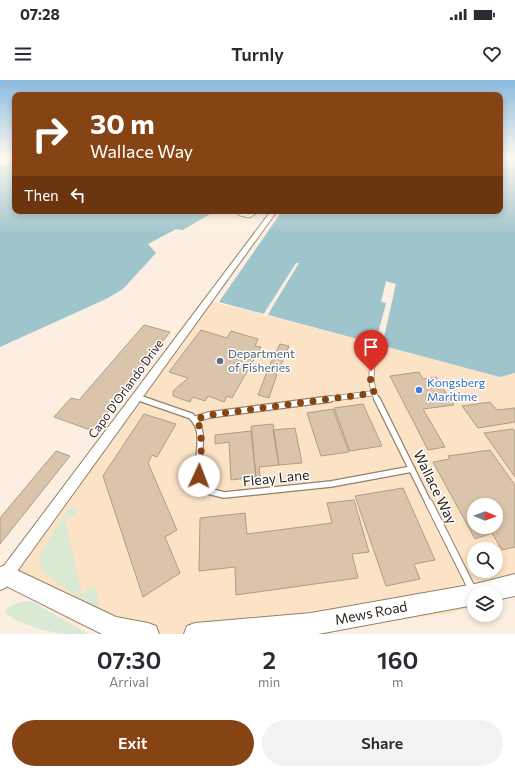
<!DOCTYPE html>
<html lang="en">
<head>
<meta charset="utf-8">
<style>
	body { margin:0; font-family:Commissioner,sans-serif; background:#f2f2f3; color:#2b2b33; height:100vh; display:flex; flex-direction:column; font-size:15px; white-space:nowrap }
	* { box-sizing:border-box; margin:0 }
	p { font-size:13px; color:#7c7c81 }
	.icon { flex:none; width:22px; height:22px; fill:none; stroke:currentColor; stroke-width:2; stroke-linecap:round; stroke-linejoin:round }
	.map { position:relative; height:554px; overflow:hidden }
	.panel { display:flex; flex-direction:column; background:#fff; flex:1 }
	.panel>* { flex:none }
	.guide { position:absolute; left:12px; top:12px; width:491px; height:122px; border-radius:8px; box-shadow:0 2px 6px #0003; background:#864314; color:#fff; overflow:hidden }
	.needle { width:26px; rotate:91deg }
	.buttons { position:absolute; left:467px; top:418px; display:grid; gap:8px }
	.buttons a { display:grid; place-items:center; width:36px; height:36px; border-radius:50%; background:#fff; box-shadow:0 2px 6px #0003; font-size:20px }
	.pin { position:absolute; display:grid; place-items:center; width:34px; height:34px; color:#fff; margin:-41px -17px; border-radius:50% 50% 50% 0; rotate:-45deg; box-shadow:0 0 4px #0007 }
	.pin .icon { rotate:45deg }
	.me { position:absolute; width:44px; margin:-22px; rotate:2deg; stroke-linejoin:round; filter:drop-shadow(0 0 3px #0008) }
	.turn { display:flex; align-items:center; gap:14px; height:84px; padding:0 12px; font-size:18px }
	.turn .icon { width:52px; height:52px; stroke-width:2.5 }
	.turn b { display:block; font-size:28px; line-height:34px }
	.then { display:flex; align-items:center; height:38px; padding:0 12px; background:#0003; gap:8px; font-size:15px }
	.eta { display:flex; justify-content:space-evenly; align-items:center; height:68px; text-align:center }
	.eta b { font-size:24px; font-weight:600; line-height:28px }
	.button { display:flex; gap:8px; margin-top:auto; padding:8px 12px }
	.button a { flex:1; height:46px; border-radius:24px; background:#864314; color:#fff; font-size:16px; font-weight:600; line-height:46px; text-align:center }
	.button a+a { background:#f2f2f3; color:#2b2b33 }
	.status { display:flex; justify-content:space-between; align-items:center; height:28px; padding:0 20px; background:#fff; direction:ltr }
	.status svg { height:11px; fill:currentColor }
	header { display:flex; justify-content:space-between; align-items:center; height:52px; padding:0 12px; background:#fff; font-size:18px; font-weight:600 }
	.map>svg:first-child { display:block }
	.built { fill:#fde3c5; fill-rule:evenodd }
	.green { fill:#dae9d3 }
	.water { fill:#9ec4cc }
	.pier { fill:#fcefe1 }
	.building { fill:#dac4ab; stroke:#af9c86; fill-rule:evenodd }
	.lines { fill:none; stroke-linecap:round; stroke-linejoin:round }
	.lane-far4-casing { stroke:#93816c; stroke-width:3.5 }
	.lane-far3-casing { stroke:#93816c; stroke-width:4.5 }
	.lane-far2-casing { stroke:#93816c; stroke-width:6 }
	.lane-far1-casing { stroke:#93816c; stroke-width:8 }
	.lane-casing { stroke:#93816c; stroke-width:9 }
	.street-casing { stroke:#93816c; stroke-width:2 }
	.secondary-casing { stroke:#93816c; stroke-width:2 }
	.lane-far4 { stroke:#fff; stroke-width:2.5 }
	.lane-far3 { stroke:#fff; stroke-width:3 }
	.lane-far2 { stroke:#fff; stroke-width:4.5 }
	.lane-far1 { stroke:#fff; stroke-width:5.5 }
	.lane { stroke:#fff; stroke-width:7 }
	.street { fill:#fff; fill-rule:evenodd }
	.secondary { fill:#fff; fill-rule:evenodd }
	.route { stroke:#864314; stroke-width:7; stroke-dasharray:0 12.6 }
	.service-dot { fill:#5c6f8a; stroke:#fff; stroke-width:1.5 }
	.shop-dot { fill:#3f7fe0; stroke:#fff; stroke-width:1.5 }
	.labels { text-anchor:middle; stroke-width:3; stroke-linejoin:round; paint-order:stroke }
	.service-label { font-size:12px; fill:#4e5e75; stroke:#fff; text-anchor:start }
	.shop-label { font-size:12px; fill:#366cbe; stroke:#fff; text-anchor:start }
	.street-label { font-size:12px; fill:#2c241c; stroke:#fff }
	.near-street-label { font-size:14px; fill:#2c241c; stroke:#fff }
</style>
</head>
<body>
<div class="status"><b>07:28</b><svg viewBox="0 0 49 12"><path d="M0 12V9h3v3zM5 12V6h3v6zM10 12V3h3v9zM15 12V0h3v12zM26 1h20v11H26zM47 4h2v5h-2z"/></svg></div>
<header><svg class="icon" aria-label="menu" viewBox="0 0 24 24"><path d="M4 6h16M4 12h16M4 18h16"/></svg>Turnly<svg class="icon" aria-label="heart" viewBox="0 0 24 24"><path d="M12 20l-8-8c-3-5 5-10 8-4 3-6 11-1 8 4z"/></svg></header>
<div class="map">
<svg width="515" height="554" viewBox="0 0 515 554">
	<rect width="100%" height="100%" fill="#fcefe1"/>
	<!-- built -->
	<path class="built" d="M202,219l288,74 25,-2v226l-19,4v-8h-22v14l-27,7 -156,20h-182l-34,-10 -75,-43v-10zM474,425h22v22h-22zM474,469h22v22h-22z"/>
	<!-- green -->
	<path class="green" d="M75,427l4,5 -14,8 17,74 13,-8 5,24 -6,-2 -49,-34 -5,-9v-8l3,-7 23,-38 5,-4z
		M28,521l5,1 56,32c-8,0 -17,0 -25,0 -16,-2 -49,-11 -59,-22 4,-8 15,-10 23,-11z"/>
	<!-- water -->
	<path class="water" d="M500,77h15v216l-15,4 -281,-75 63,-91h218z
		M15,82v49h200l-32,19 -7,-1 -28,15 8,9 -33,36 -17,10 -106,48v-181z"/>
	<!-- pier -->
	<path class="pier" d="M296,183h3l-32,53 -4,-1z
		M386,201l10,3 -14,62 -7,-1 11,-42 -5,-1z"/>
	<!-- building -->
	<path class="building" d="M144,245l26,7 -77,99 -39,-14 17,-19 8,2z
		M201,250l26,8 4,-7 27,8 -3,7 6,1 -29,51 -5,-2 -3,6 -16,-6 -3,5 -12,-4 -3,5 -17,-6v-5l15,-13 -19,-6z
		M280,264l9,2 -10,23 -10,-2z
		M267,292l10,2 -8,24 -11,-3z
		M419,292l4,7 13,-2 18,28 -31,4 22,38 -17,3 -38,-74z
		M490,322l7,8 18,-2v14l-37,6 -16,-22z
		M363,324l19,42 -32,5 -16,-43z
		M333,329l16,43 -28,4 -14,-43z
		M144,334l32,10 -19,33 -5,-2 -4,8 29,67 -12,7 15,36 -37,24 -40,-121z
		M273,344l6,41 -20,2 1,9 -4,1 -5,-51z
		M295,348l7,35 -23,2 -6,-35z
		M513,349l2,2v46l-31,-44z
		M251,351l5,46 -25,3 -2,-38 -14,2v-9z
		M490,370l25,35v62l-13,3 -10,-17 -17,6 -42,-77 17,-3 -2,-3zM474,425h22v22h-22z
		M56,371l14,5 -70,88v-26z
		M403,408l32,72 -21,4 6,15 -34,7 -31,-90z
		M354,420l15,52 -17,2 6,24 -122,17 -1,-28 -36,4 1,-53 45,-5 2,21 85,-11 -5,-20z"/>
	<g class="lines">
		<defs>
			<path id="lane-far4" d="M0,84l15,-3"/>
			<path id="lane-far3" d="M240,134l9,2 8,-5"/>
			<path id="lane-far2" d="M137,317l8,3
				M322,320l52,-7
				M377,320c-9,-19 -6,-36 2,-54"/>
			<path id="lane-far1" d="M142,319l49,17c17,16 5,38 8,58 1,6 6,12 9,17l16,4 107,-11 81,-15
				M377,319l52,105
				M196,339l13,-4 121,-16"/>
			<path id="lane" d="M429,423l45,90"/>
			<path id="street" d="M271,131h6l-272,377 -5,2v-19z"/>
			<path id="secondary" d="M6,485l110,52 32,6 8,3 3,8h-57l-102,-51v-16z
				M515,494v22l-19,4v-7h-22v12l-156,29h-134l3,-8 8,-3 116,-10 164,-29z"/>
		</defs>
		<!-- lane-far4 casing -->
		<use href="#lane-far4" class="lane-far4-casing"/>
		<!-- lane-far3 casing -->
		<use href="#lane-far3" class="lane-far3-casing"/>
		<!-- lane-far2 casing -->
		<use href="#lane-far2" class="lane-far2-casing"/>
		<!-- lane-far1 casing -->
		<use href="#lane-far1" class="lane-far1-casing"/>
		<!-- lane casing -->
		<use href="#lane" class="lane-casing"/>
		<!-- street casing -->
		<use href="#street" class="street-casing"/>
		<!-- secondary casing -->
		<use href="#secondary" class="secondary-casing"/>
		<!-- lane-far4 -->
		<use href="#lane-far4" class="lane-far4"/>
		<!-- lane-far3 -->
		<use href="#lane-far3" class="lane-far3"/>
		<!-- lane-far2 -->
		<use href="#lane-far2" class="lane-far2"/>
		<!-- lane-far1 -->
		<use href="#lane-far1" class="lane-far1"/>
		<!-- lane -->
		<use href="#lane" class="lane"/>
		<!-- street -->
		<use href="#street" class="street"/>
		<!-- secondary -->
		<use href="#secondary" class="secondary"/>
	</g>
	<!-- sky -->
	<linearGradient id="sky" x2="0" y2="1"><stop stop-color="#8abadd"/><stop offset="0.5" stop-color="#fef8f2"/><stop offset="1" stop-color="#fef8f2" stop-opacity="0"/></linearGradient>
	<rect width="515" height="155" fill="url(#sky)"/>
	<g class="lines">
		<!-- route -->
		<path class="route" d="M199,396c1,-17 6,-42 -3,-57l13,-4 165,-22 -4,-16 1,-6"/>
	</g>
	<!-- markers -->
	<circle class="service-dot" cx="220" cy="281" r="4"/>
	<circle class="shop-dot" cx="419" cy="310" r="4"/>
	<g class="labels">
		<!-- service labels -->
		<g class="service-label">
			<text x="228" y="278">Department<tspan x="228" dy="14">of Fisheries</tspan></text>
		</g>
		<!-- shop labels -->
		<g class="shop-label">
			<text x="427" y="307">Kongsberg<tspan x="427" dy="14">Maritime</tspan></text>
		</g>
		<!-- street labels -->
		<g class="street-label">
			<text transform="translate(126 309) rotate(-54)" y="4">Capo D'Orlando Drive</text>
		</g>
		<!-- near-street labels -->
		<g class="near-street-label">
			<text transform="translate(276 398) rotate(-6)" y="5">Fleay Lane</text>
			<text transform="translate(435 407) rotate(64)" y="5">Wallace Way</text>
			<text transform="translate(371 533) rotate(-11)" y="5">Mews Road</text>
		</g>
	</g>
</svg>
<div class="buttons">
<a><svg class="needle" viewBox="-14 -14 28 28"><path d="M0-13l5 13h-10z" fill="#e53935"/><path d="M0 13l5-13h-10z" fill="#7c7c81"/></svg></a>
<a><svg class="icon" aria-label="search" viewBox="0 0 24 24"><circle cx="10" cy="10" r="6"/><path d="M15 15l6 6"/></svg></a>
<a><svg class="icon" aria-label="layers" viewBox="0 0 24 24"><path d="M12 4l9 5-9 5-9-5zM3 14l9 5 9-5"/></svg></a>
</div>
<div class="pin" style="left:371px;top:291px;background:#d93025"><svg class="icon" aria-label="arrive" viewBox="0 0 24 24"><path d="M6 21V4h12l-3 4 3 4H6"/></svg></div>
<svg class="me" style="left:199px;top:396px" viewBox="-20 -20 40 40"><circle r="19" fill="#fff"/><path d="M0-13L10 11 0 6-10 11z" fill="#864314"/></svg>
<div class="guide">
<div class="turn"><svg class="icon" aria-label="right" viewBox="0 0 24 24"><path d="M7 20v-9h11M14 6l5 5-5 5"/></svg><div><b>30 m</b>Wallace Way</div></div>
<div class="then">Then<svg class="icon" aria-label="left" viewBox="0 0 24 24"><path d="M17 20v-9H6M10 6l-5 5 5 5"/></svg></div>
</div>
</div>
<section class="panel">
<div class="eta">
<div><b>07:30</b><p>Arrival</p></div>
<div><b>2</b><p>min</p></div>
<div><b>160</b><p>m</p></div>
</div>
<div class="button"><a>Exit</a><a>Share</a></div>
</section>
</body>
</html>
